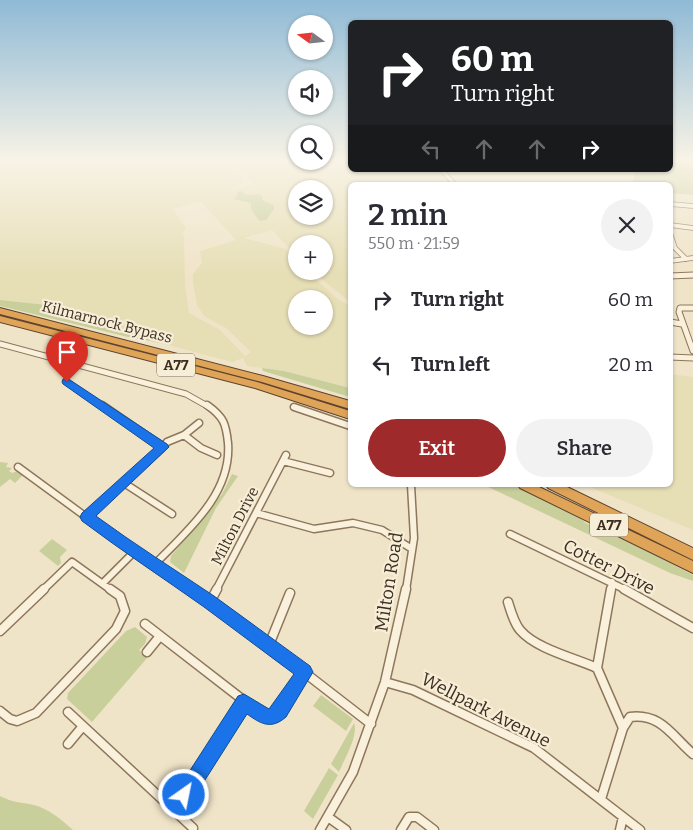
<!DOCTYPE html>
<html lang="en">
<head>
<meta charset="utf-8">
<style>
	body { margin:0; font-family:Bitter,serif; background:#f2f2f3; color:#2b2b33; height:100vh; display:flex; flex-direction:column; font-size:19px; white-space:nowrap }
	* { box-sizing:border-box; margin:0 }
	p { font-size:16px; color:#7c7c81 }
	.icon { flex:none; width:28px; height:28px; fill:none; stroke:currentColor; stroke-width:2; stroke-linecap:round; stroke-linejoin:round }
	.map { position:relative; flex:1; overflow:hidden }
	.sheet { position:absolute; left:348px; top:182px; width:325px; height:305px; display:flex; flex-direction:column; background:#fff; border-radius:8px; box-shadow:0 1px 4px #0004 }
	.sheet>* { flex:none }
	.top-card { position:absolute; left:348px; top:20px; width:325px; height:152px; border-radius:8px; box-shadow:0 1px 4px #0004; background:#202124; color:#fff; overflow:hidden }
	.needle { width:32px; rotate:285deg }
	.buttons { position:absolute; left:288px; top:15px; display:grid; gap:10px }
	.buttons a { display:grid; place-items:center; width:45px; height:45px; border-radius:50%; background:#fff; box-shadow:0 1px 4px #0004; font-size:25px }
	.pin { position:absolute; display:grid; place-items:center; width:42px; height:42px; color:#fff; margin:-51px -21px; border-radius:50% 50% 50% 0; rotate:-45deg; box-shadow:0 0 5px #0007 }
	.pin .icon { rotate:45deg }
	.me { position:absolute; width:55px; margin:-28px; rotate:33deg; stroke-linejoin:round; filter:drop-shadow(0 0 4px #0008) }
	.turn { display:flex; align-items:center; gap:18px; height:105px; padding:0 20px; font-size:22px }
	.turn .icon { width:65px; height:65px; stroke-width:2.5 }
	.turn b { display:block; font-size:35px; line-height:42px }
	.lanes { display:flex; align-items:center; height:48px; padding:0 20px; background:#0003; justify-content:center; gap:25px; direction:ltr }
	.lanes .off { opacity:.35 }
	.round { display:grid; place-items:center; flex:none; width:52px; height:52px; border-radius:26px; background:#f2f2f3 }
	.summary { display:flex; align-items:center; justify-content:space-between; height:85px; padding:0 20px }
	h1 { font-size:30px; font-weight:600; line-height:38px }
	.button { display:flex; gap:10px; margin-top:auto; padding:10px 20px }
	.button a { flex:1; height:58px; border-radius:30px; background:#9e2a2b; color:#fff; font-size:20px; font-weight:600; line-height:58px; text-align:center }
	.button a+a { background:#f2f2f3; color:#2b2b33 }
	ul { padding:0; list-style:none }
	li { display:flex; align-items:center; gap:15px; height:65px; padding:0 20px }
	li div { flex:1 }
	li b { display:block; font-size:19px }
	li em { font-style:normal }
	.map>svg:first-child { display:block }
	.farmland { fill:#e6deb5; fill-rule:evenodd }
	.green { fill:#c9cf9b }
	.lines { fill:none; stroke-linecap:round; stroke-linejoin:round }
	.street-far3-casing { stroke:#8d765c; stroke-width:5.5 }
	.street-far2-casing { stroke:#8d765c; stroke-width:7 }
	.street-far1-casing { stroke:#8d765c; stroke-width:9 }
	.street-casing { stroke:#8d765c; stroke-width:11 }
	.highway-casing { stroke:#5b4430; stroke-width:2 }
	.street-far3 { stroke:#faf1dc; stroke-width:4 }
	.street-far2 { stroke:#faf1dc; stroke-width:5 }
	.street-far1 { stroke:#faf1dc; stroke-width:6 }
	.street { stroke:#faf1dc; stroke-width:8 }
	.highway { fill:#e0a458; fill-rule:evenodd }
	.route { fill:#1a73e8; stroke:#114b97 }
	.labels { text-anchor:middle; stroke-width:4.5; stroke-linejoin:round; paint-order:stroke }
	.shield { fill:#f7eed8; stroke:#756857; stroke-width:1 }
	.shield-label { font-size:14px; font-weight:bold; fill:#3d2e20 }
	.street-label { font-size:15px; fill:#3d2e20; stroke:#f7eed8 }
	.near-street-label { font-size:18px; fill:#3d2e20; stroke:#f7eed8 }
</style>
</head>
<body>
<div class="map">
<svg width="693" height="830" viewBox="0 0 693 830">
	<rect width="100%" height="100%" fill="#f0e4c8"/>
	<!-- farmland -->
	<path class="farmland" d="M20,160h205l19,22 -12,8 22,-5 -24,-25h120v10h90l12,15h-102v117l-38,-31h12v-27h-28v11l-24,-25 -28,8 42,11 10,12v10h10l33,29 11,6v82l-66,-17 -37,-5 -4,-8 -11,4 -71,-19 -15,-7 -44,-9 -42,-18 -13,-4 -47,-5v-134zM296,189h28v27h-28zM201,202l35,38 -36,11 2,12 -9,11v8l4,23 7,11 22,12 25,24 -6,4 -25,-26 -31,-17 -4,-27 -1,-51 -3,-1 5,-5 -13,-20zM296,299h28v27h-28z
		M670,374l23,3v153l-108,-45h85z"/>
	<!-- green -->
	<path class="green" d="M670,161h23v34l-23,-2v-8h-38l4,-15h34z
		M241,191l6,4 11,-1 5,3 -1,3 12,5v4l-8,11 -6,1c-5,-6 -10,-10 -9,-18l-18,-4 3,-2 2,-5z
		M0,300l47,5 13,4 42,18 44,9 15,7 -33,-6 -128,-31z
		M262,368l22,3 66,17v9l-87,-26z
		M0,462l8,1 -2,4 6,1 -3,3 3,2 6,-2 6,3 -9,9 -5,-4 -10,8z
		M232,474l6,2 -22,32 -32,65 -14,-11 1,-6 51,-62z
		M484,485h33l43,18 26,20 52,23 55,29v6l-23,-8z
		M52,539l15,11 -7,7 1,6 -3,3 -19,-15z
		M135,627l12,10 -2,7 -6,6 9,7 -56,65 -25,-23 1,-6 58,-62z
		M321,695l32,24 -7,12 -33,-25z
		M354,723c5,11 -10,37 -15,49l-8,-8z
		M329,768l9,7 -25,44 -9,-8z
		M0,796c14,7 20,6 34,9 15,4 28,15 39,25h-73z"/>
	<g class="lines">
		<defs>
			<path id="street-far3" d="M442,170l13,15
				M670,204l23,2
				M670,225l23,3
				M670,233l5,15 11,11
				M670,261l23,-3"/>
			<path id="street-far2" d="M670,276l23,-1
				M693,308h-13l-1,4 14,39
				M670,322l12,2
				M0,344l186,50 23,13
				M670,357l23,1
				M67,382l36,25"/>
			<path id="street-far1" d="M294,407l56,19
				M184,435l17,13 16,7
				M163,447l4,-5 17,-7 15,-12
				M283,461l47,12
				M18,467l116,85 21,12 37,26
				M124,483l48,31
				M256,513l58,16 39,-6 29,7 30,19
				M86,517l77,-70 -61,-42
				M510,534l116,56
				M155,564c32,-33 77,-70 73,-121 -2,-19 -4,-26 -21,-38
				M103,583l31,-31
				M43,590l29,-28 39,28
				M216,590l70,-135
				M406,590l8,-52 -3,-53
				M611,590l1,-8"/>
			<path id="street" d="M190,589l79,56 102,79
				M611,589l-14,79 26,60
				M624,589l69,39
				M210,602l7,-13
				M508,602c3,10 6,21 12,28 16,19 55,28 77,38
				M145,624l120,93 5,1 9,-7 25,-39
				M0,631l44,-42
				M269,645l21,-52
				M147,652l13,-16
				M385,682l28,8 121,58 106,82
				M0,711l10,8 7,2 19,-8 80,-84 9,-18 -5,-15 -10,-7
				M68,712l125,116
				M68,744l15,-18
				M601,799l22,-71 7,-11c31,-4 42,19 63,37
				M174,811l70,-109
				M328,817l18,13
				M320,830l33,-58 32,-90 21,-93
				M401,830l8,-13h8l17,13
				M620,830l3,-13"/>
			<path id="highway" d="M0,308l263,68 87,25v8l-88,-27 -262,-68z
				M0,316l257,66 93,29v8l-95,-31 -255,-66z
				M518,485h17l158,76v12l-173,-85z
				M546,485h17l130,63v12l-145,-72z"/>
		</defs>
		<!-- street-far3 casing -->
		<use href="#street-far3" class="street-far3-casing"/>
		<!-- street-far2 casing -->
		<use href="#street-far2" class="street-far2-casing"/>
		<!-- street-far1 casing -->
		<use href="#street-far1" class="street-far1-casing"/>
		<!-- street casing -->
		<use href="#street" class="street-casing"/>
		<!-- highway casing -->
		<use href="#highway" class="highway-casing"/>
		<!-- street-far3 -->
		<use href="#street-far3" class="street-far3"/>
		<!-- street-far2 -->
		<use href="#street-far2" class="street-far2"/>
		<!-- street-far1 -->
		<use href="#street-far1" class="street-far1"/>
		<!-- street -->
		<use href="#street" class="street"/>
		<!-- highway -->
		<use href="#highway" class="highway"/>
	</g>
	<!-- sky -->
	<linearGradient id="sky" x2="0" y2="1"><stop stop-color="#8fbad6"/><stop offset="0.58" stop-color="#f8f3e6"/><stop offset="1" stop-color="#f8f3e6" stop-opacity="0"/></linearGradient>
	<rect width="693" height="276" fill="url(#sky)"/>
	<!-- route -->
	<path class="route" d="M67,378l100,66 2,3 -73,69c38,28 78,53 118,80 32,23 64,47 96,70l3,6 -27,45c-15,13 -25,7 -39,-3l-56,88 -7,3 -6,-3 -3,-7 3,-6 60,-93 6,-2 25,15 25,-35c-30,-22 -60,-45 -90,-67 -41,-29 -82,-56 -122,-86l-2,-4 2,-4 72,-65 -91,-64 -1,-2 1,-3z"/>
	<g class="labels">
		<!-- shield labels -->
		<g class="shield">
			<rect x="157" y="353.5" width="38" height="23" rx="4"/>
			<rect x="590" y="513.5" width="38" height="23" rx="4"/>
		</g>
		<g class="shield-label">
			<text x="176" y="370">A77</text>
			<text x="609" y="530">A77</text>
		</g>
		<!-- street labels -->
		<g class="street-label">
			<text transform="translate(107 322) rotate(14)" y="5">Kilmarnock Bypass</text>
			<text transform="translate(235 526) rotate(-63)" y="5">Milton Drive</text>
		</g>
		<!-- near-street labels -->
		<g class="near-street-label">
			<text transform="translate(609 567) rotate(27)" y="6">Cotter Drive</text>
			<text transform="translate(389 582) rotate(-81)" y="6">Milton Road</text>
			<text transform="translate(486 710) rotate(27)" y="6">Wellpark Avenue</text>
		</g>
	</g>
</svg>
<div class="buttons">
<a><svg class="needle" viewBox="-14 -14 28 28"><path d="M0-13l5 13h-10z" fill="#e53935"/><path d="M0 13l5-13h-10z" fill="#7c7c81"/></svg></a>
<a><svg class="icon" aria-label="sound" viewBox="0 0 24 24"><path d="M4 9h4l5-4v14l-5-4H4zM17 9q2 3 0 6"/></svg></a>
<a><svg class="icon" aria-label="search" viewBox="0 0 24 24"><circle cx="10" cy="10" r="6"/><path d="M15 15l6 6"/></svg></a>
<a><svg class="icon" aria-label="layers" viewBox="0 0 24 24"><path d="M12 4l9 5-9 5-9-5zM3 14l9 5 9-5"/></svg></a>
<a>+</a>
<a>−</a>
</div>
<div class="pin" style="left:67px;top:382px;background:#d93025"><svg class="icon" aria-label="arrive" viewBox="0 0 24 24"><path d="M6 21V4h12l-3 4 3 4H6"/></svg></div>
<svg class="me" style="left:184px;top:795px" viewBox="-20 -20 40 40"><circle r="17" fill="#1a73e8" stroke="#fff" stroke-width="3"/><path d="M0-11L8 9 0 5-8 9z" fill="#fff"/></svg>
<div class="top-card">
<div class="turn"><svg class="icon" aria-label="right" viewBox="0 0 24 24"><path d="M7 20v-9h11M14 6l5 5-5 5"/></svg><div><b>60 m</b>Turn right</div></div>
<div class="lanes"><svg class="icon off" aria-label="left" viewBox="0 0 24 24"><path d="M17 20v-9H6M10 6l-5 5 5 5"/></svg><svg class="icon off" aria-label="ahead" viewBox="0 0 24 24"><path d="M12 20V5M6 11l6-6 6 6"/></svg><svg class="icon off" aria-label="ahead" viewBox="0 0 24 24"><path d="M12 20V5M6 11l6-6 6 6"/></svg><svg class="icon" aria-label="right" viewBox="0 0 24 24"><path d="M7 20v-9h11M14 6l5 5-5 5"/></svg></div>
</div>
<section class="sheet">
<div class="summary"><div><h1>2 min</h1><p>550 m · 21:59</p></div><a class="round"><svg class="icon" aria-label="close" viewBox="0 0 24 24"><path d="M6 6l12 12M18 6L6 18"/></svg></a></div>
<ul>
<li><svg class="icon" aria-label="right" viewBox="0 0 24 24"><path d="M7 20v-9h11M14 6l5 5-5 5"/></svg><div><b>Turn right</b></div><em>60 m</em></li>
<li><svg class="icon" aria-label="left" viewBox="0 0 24 24"><path d="M17 20v-9H6M10 6l-5 5 5 5"/></svg><div><b>Turn left</b></div><em>20 m</em></li>
</ul>
<div class="button"><a>Exit</a><a>Share</a></div>
</section>
</div>
</body>
</html>
